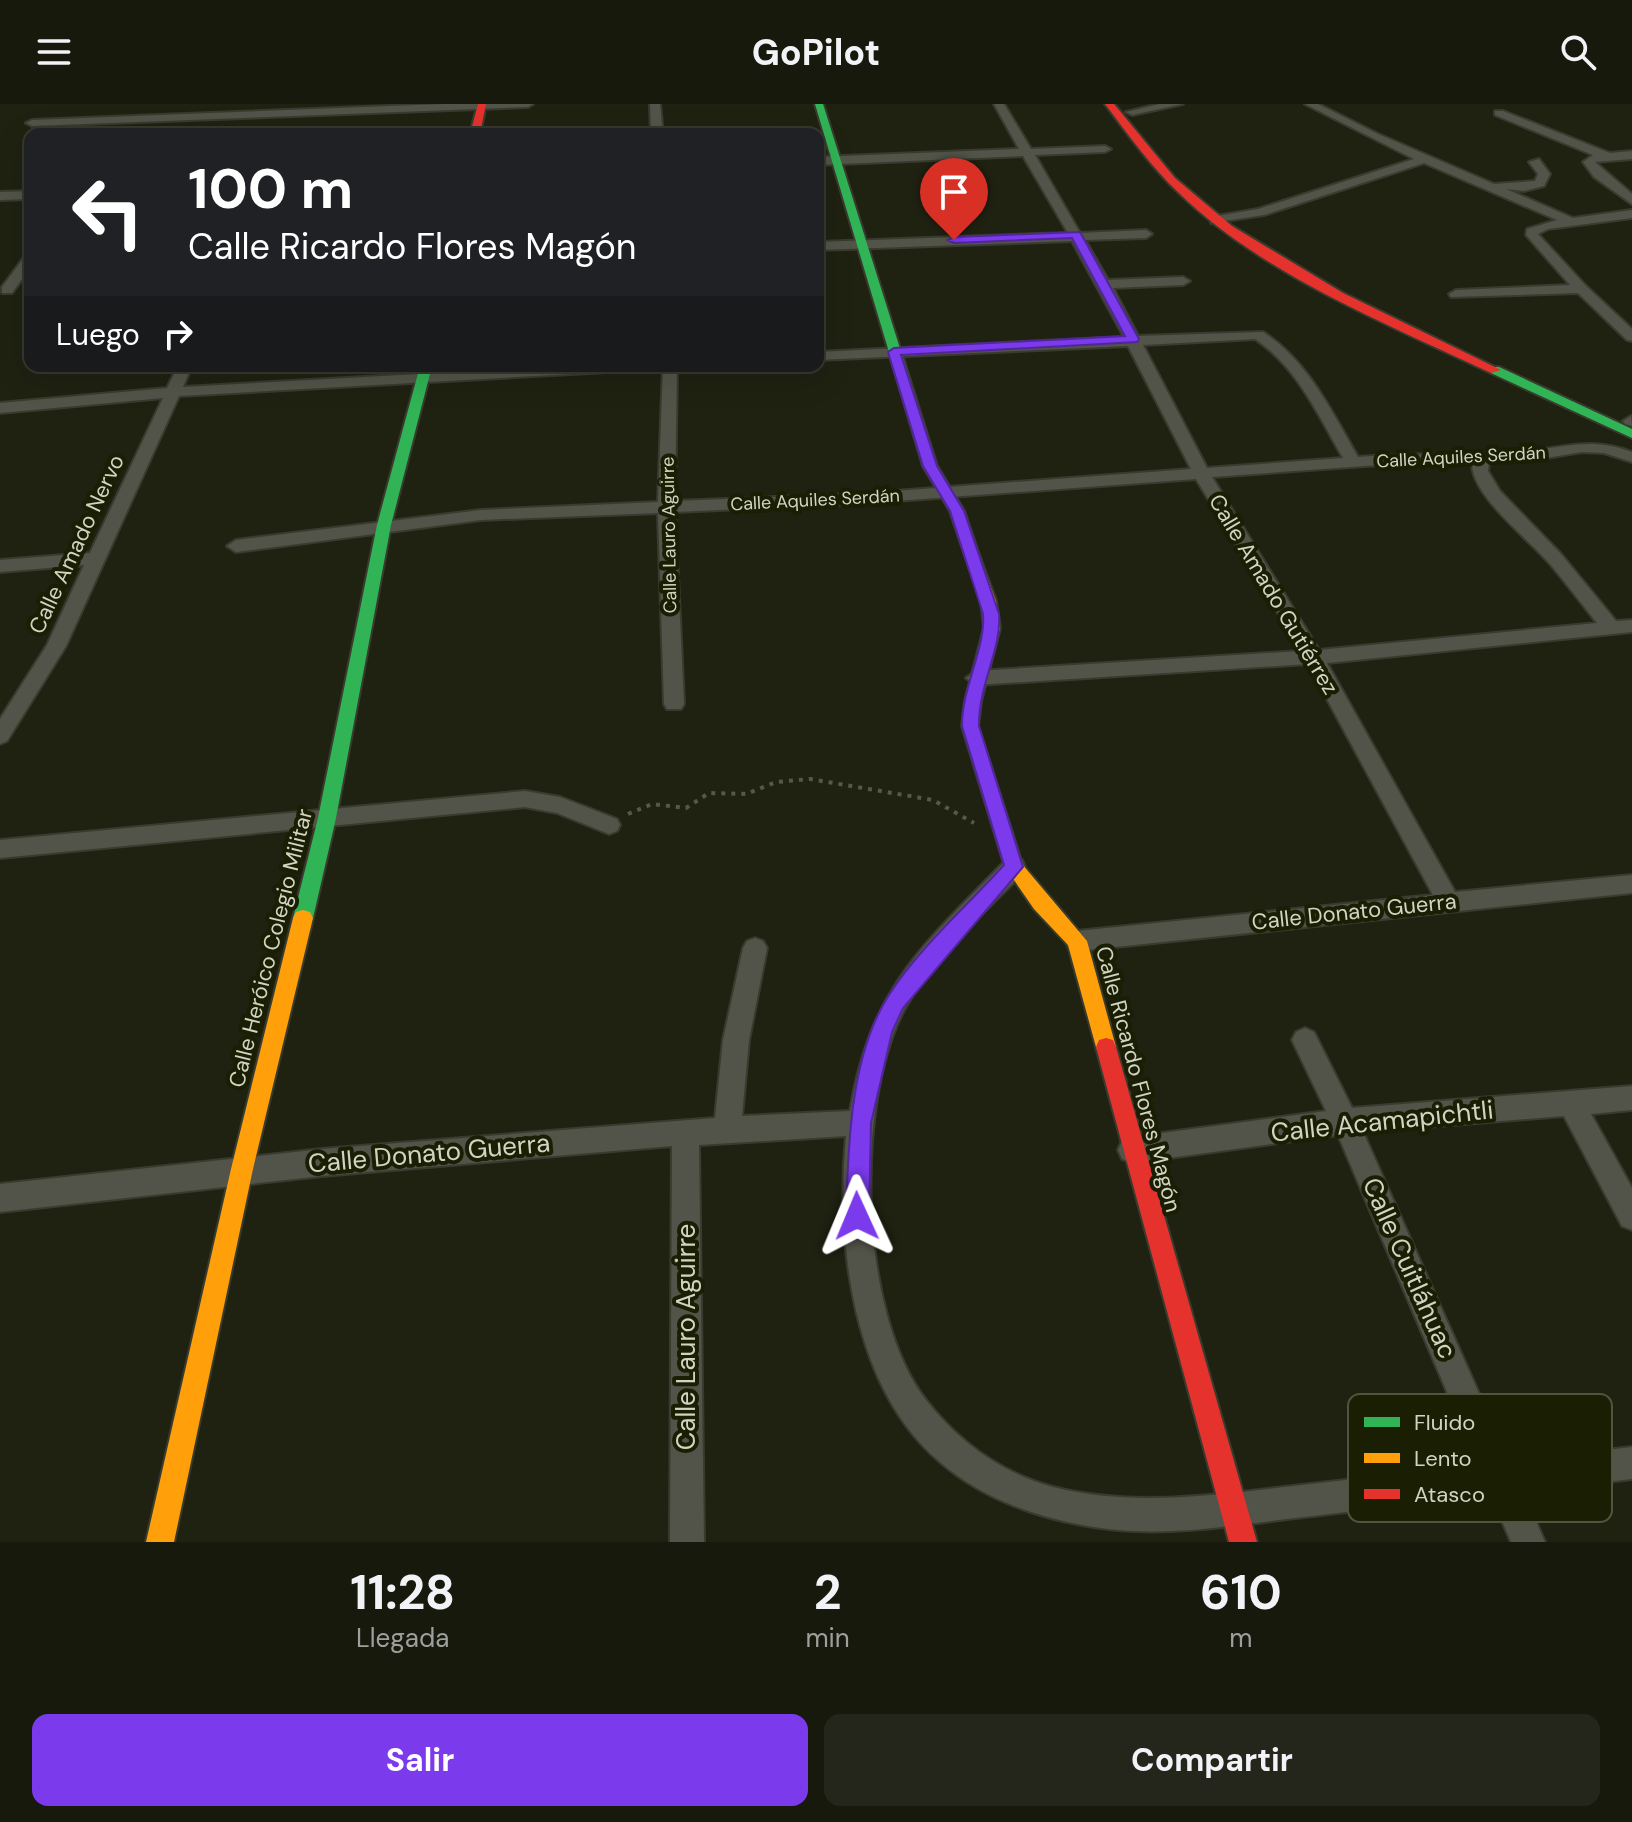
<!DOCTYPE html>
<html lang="es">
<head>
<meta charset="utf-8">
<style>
	body { margin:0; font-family:"DM Sans",sans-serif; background:#24261b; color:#f1f3f6; height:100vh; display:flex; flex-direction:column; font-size:30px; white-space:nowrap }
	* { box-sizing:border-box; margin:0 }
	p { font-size:26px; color:#9ea09d }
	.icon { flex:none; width:44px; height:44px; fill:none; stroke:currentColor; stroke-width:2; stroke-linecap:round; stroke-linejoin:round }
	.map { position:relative; height:1438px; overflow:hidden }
	.details { display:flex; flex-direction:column; background:#17190d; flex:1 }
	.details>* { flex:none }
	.guide { position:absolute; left:24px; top:24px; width:800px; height:244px; border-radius:16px; box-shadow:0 8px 32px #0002,0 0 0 2px #36382e; background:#202124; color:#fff; overflow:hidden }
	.pin { position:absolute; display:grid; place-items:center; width:68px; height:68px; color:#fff; margin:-82px -34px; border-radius:50% 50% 50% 0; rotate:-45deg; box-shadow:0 0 8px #0007 }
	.pin .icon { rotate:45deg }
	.me { position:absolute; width:88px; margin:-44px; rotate:359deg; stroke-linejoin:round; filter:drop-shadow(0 0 6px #0008) }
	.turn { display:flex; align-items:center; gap:28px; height:168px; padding:0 32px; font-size:36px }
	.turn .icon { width:104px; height:104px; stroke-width:2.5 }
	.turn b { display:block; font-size:56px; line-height:68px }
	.then { display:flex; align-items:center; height:76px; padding:0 32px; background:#0003; gap:16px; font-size:30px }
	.eta { display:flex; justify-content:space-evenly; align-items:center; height:136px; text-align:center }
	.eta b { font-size:48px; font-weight:700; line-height:56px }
	.button { display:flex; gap:16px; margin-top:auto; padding:16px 32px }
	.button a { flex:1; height:92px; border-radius:16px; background:#7c3aed; color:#fff; font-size:32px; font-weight:700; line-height:92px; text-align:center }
	.button a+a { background:#24261b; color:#f1f3f6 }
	header { display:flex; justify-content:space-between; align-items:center; height:104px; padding:0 32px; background:#17190d; font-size:36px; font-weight:700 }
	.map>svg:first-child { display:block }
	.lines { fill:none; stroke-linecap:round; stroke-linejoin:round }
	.street-casing { stroke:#393b2f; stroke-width:4 }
	.fast-casing { stroke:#393b2f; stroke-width:4 }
	.slow-casing { stroke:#393b2f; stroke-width:4 }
	.jam-casing { stroke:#393b2f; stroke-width:4 }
	.path { stroke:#56574d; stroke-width:4; stroke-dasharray:4 6; stroke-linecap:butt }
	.street { fill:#535449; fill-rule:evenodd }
	.fast { fill:#30b455; fill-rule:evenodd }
	.slow { fill:#ff9f0a; fill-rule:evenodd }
	.jam { fill:#e5322d; fill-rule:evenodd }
	.route { fill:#7c3aed; stroke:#51269a; stroke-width:2 }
	.labels { text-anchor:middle; stroke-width:8; stroke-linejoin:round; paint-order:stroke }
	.far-street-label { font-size:18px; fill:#d1d4c3; stroke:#1a1e03 }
	.street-label { font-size:22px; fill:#d1d4c3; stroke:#1a1e03 }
	.near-street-label { font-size:26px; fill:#d1d4c3; stroke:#1a1e03 }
	.key { fill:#1a1e03; stroke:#51553d; stroke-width:2 }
	.key-label { font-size:22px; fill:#d1d4c3 }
</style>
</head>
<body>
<header><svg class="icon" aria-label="menu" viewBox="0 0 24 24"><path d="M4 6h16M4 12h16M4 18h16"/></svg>GoPilot<svg class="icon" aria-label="search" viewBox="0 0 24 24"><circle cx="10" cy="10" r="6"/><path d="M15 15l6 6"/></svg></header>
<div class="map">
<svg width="1632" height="1438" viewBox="0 0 1632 1438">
	<rect width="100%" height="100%" fill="#1f2111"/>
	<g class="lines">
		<defs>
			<path id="street" d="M442,0h91l-5,3 -496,19 -6,-3 6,-3z
				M650,0h10l3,30h-12z
				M994,0h10l27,45 74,-3 6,3 -6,3 -70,3 45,78 66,-3 6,4 -6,4 -61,2 23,40 75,-3 7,4 -7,4 -70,3 25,48 125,-4c45,29 69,80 95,125 59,-5 118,-1 176,-7 39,-4 59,-12 98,2v10l-28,-9 -22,-1 -48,8 -45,1 -1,10 12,20 61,63 55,67 16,-1v12l-305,31 128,229 177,-17v18l-555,58 -8,-3 -4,-7 4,-7 8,-3 356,-36 -125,-231 -332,21 -10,-7 10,-7 325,-20 -105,-172 -341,25 -180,8 9,192 -3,5h-14l-3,-5 -6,-191 -177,7 -245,32 -9,-6 9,-6 245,-30 177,-8 5,-136h14l-2,135 180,-7 336,-25 -63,-123 -310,14v-8l306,-15 -52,-96 -254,9v-8l250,-9 -45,-77 -205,9v-8l201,-8zM1255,235c42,28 63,76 88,119l-136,10 -64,-123zM1472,358c-2,33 57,77 78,102 16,19 31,39 47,59l-278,27 -107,-173 181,-13z
				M1159,0h24l-51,11 -6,-3z
				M1305,0h13l60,30 116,50 41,-3 3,-7 -9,-12 10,-3 11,15 -6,12 -20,5 -18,-2 67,29 59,-8v8l-84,11 -10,5 48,52 46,43v12l-5,-1 -49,-47 -127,4 -2,-3 7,-4 114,-5 -44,-50 1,-6 30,-9 -133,-57 -160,52 -53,8v-6l47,-8 156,-50z
				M1495,7h8l107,42 22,-2v8l-37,3 37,32v10l-38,-27 -11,-15 10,-7 -98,-40z
				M30,87v8l-30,1v-8z
				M30,151v13l-18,25h-10v-6l23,-31z
				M178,262h14l-9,21 379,-21h88l-7,4 -464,26 -113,250 -59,95 -7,3v-25l47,-74 37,-80 -84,7v-12l90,-7 73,-155 -163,15v-10l167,-15z
				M1631,312l1,10 -7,-2 -2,-3z
				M525,687l35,6 57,22 3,6 -3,6 -8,3 -52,-21 -32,-6 -525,51v-18z
				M1014,754l8,2 3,7 -3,7c-41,42 -90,84 -118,136 -50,95 -45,304 22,390 32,41 75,73 127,87 78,20 161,8 240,-1 61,-7 123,-14 185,-21l-140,-330 -206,28 -10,-4 -4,-9 4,-9 10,-4 194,-26 -34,-71 4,-8 9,-4 9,4 38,76 280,-22v24l-41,4 41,74v42l-10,-4 -58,-110 -201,16 146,329 123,-14v32l-109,13 22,50h-34l-20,-47c-68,8 -136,16 -204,24 -56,7 -112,16 -169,11 -62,-6 -130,-26 -178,-68 -88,-74 -104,-219 -94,-326l-147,9 5,397h-34l2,-396 -350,30 -322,36v-28l322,-35 393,-31 8,-78 20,-92 4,-7 8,-3 8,3 4,7 -18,92 -7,76 108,-5c21,-124 72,-165 156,-251z"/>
			<path id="fast" d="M815,0h8l114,362 27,45 15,44 -2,3 -5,2 -7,-5 -15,-44 -27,-45z
				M420,262h12l-41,159 -55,293 -23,100 -3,6 -7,2 -7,-2 -3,-6 25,-100 59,-293z
				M1491,263h8l133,62v9l-141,-65z"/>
			<path id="slow" d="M972,446l7,5 17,46 4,27 -19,73 -3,25 44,138 65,77 29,106 -3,7 -7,2 -7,-2 -3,-7 -28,-102 -34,-36 -29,-42 -43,-141 3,-25 19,-73 -3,-27 -16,-46z
				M303,806l7,2 3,6 -60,251 -79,373h-28l85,-373 62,-251 3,-6z"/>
			<path id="jam" d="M478,0h8l-6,30h-10z
				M1105,0h9l61,74 57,48 111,67 158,77 -10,3c-104,-49 -229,-99 -312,-180 -28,-26 -51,-59 -74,-89z
				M1106,934l7,2 3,7 141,495h-28l-133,-495 3,-7z"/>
		</defs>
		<!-- street casing -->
		<use href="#street" class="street-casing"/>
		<!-- fast casing -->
		<use href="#fast" class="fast-casing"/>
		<!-- slow casing -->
		<use href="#slow" class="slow-casing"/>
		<!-- jam casing -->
		<use href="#jam" class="jam-casing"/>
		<!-- path -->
		<path class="path" d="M628,710l24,-10 34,4 23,-15 37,1 30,-12 34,-3 123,21 41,23"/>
		<!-- street -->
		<use href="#street" class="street"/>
		<!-- fast -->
		<use href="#fast" class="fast"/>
		<!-- slow -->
		<use href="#slow" class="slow"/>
		<!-- jam -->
		<use href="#jam" class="jam"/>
	</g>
	<!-- route -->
	<path class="route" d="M1080,128l59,107 -2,3 -236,13 36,111 27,45 35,103c3,34 -21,72 -20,112l44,141 -120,141 -11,24 -21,91 -2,93 -3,9 -9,3 -8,-3 -3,-9c2,-69 4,-161 43,-221 29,-46 78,-89 115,-130l-42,-139c0,-40 24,-78 21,-112l-33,-103 -27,-45 -35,-114 6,-4 231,-12 -53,-98 -118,5 -6,-3 6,-3z"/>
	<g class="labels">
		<!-- far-street labels -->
		<g class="far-street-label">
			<text transform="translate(1461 353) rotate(-3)" y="6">Calle Aquiles Serdán</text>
			<text transform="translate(815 396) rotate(-3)" y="6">Calle Aquiles Serdán</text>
			<text transform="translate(669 431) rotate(-91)" y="6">Calle Lauro Aguirre</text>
		</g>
		<!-- street labels -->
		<g class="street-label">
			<text transform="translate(76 440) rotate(-65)" y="8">Calle Amado Nervo</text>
			<text transform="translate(1274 490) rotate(59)" y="8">Calle Amado Gutiérrez</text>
			<text transform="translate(1354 807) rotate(-6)" y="8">Calle Donato Guerra</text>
			<text transform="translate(270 844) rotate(-76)" y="8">Calle Heróico Colegio Militar</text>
			<text transform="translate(1139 975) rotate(75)" y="8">Calle Ricardo Flores Magón</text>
		</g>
		<!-- near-street labels -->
		<g class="near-street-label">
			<text transform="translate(1382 1017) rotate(-6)" y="9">Calle Acamapichtli</text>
			<text transform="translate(429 1049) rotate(-5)" y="9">Calle Donato Guerra</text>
			<text transform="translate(1410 1164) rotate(66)" y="9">Calle Cuitláhuac</text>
			<text transform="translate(686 1233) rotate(-90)" y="9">Calle Lauro Aguirre</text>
		</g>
	</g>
	<!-- legend -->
	<rect x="1348" y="1290" width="264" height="128" rx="12" class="key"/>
	<rect x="1364" y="1313" width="36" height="10" fill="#30b455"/>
	<rect x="1364" y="1349" width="36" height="10" fill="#ff9f0a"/>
	<rect x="1364" y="1385" width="36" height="10" fill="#e5322d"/>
	<g class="key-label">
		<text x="1414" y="1326">Fluido</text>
		<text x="1414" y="1362">Lento</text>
		<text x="1414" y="1398">Atasco</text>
	</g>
</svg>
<div class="pin" style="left:954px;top:136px;background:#d93025"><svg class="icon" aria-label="arrive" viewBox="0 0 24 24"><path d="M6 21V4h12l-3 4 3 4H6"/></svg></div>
<svg class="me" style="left:857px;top:1112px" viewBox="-20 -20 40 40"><path d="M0-17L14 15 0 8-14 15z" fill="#7c3aed" stroke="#fff" stroke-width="4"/></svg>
<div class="guide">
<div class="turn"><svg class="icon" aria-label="left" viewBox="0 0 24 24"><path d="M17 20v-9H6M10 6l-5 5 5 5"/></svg><div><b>100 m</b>Calle Ricardo Flores Magón</div></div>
<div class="then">Luego<svg class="icon" aria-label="right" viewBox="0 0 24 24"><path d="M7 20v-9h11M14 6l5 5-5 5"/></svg></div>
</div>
</div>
<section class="details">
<div class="eta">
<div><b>11:28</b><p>Llegada</p></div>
<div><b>2</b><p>min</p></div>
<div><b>610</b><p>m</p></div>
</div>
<div class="button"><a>Salir</a><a>Compartir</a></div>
</section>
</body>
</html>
